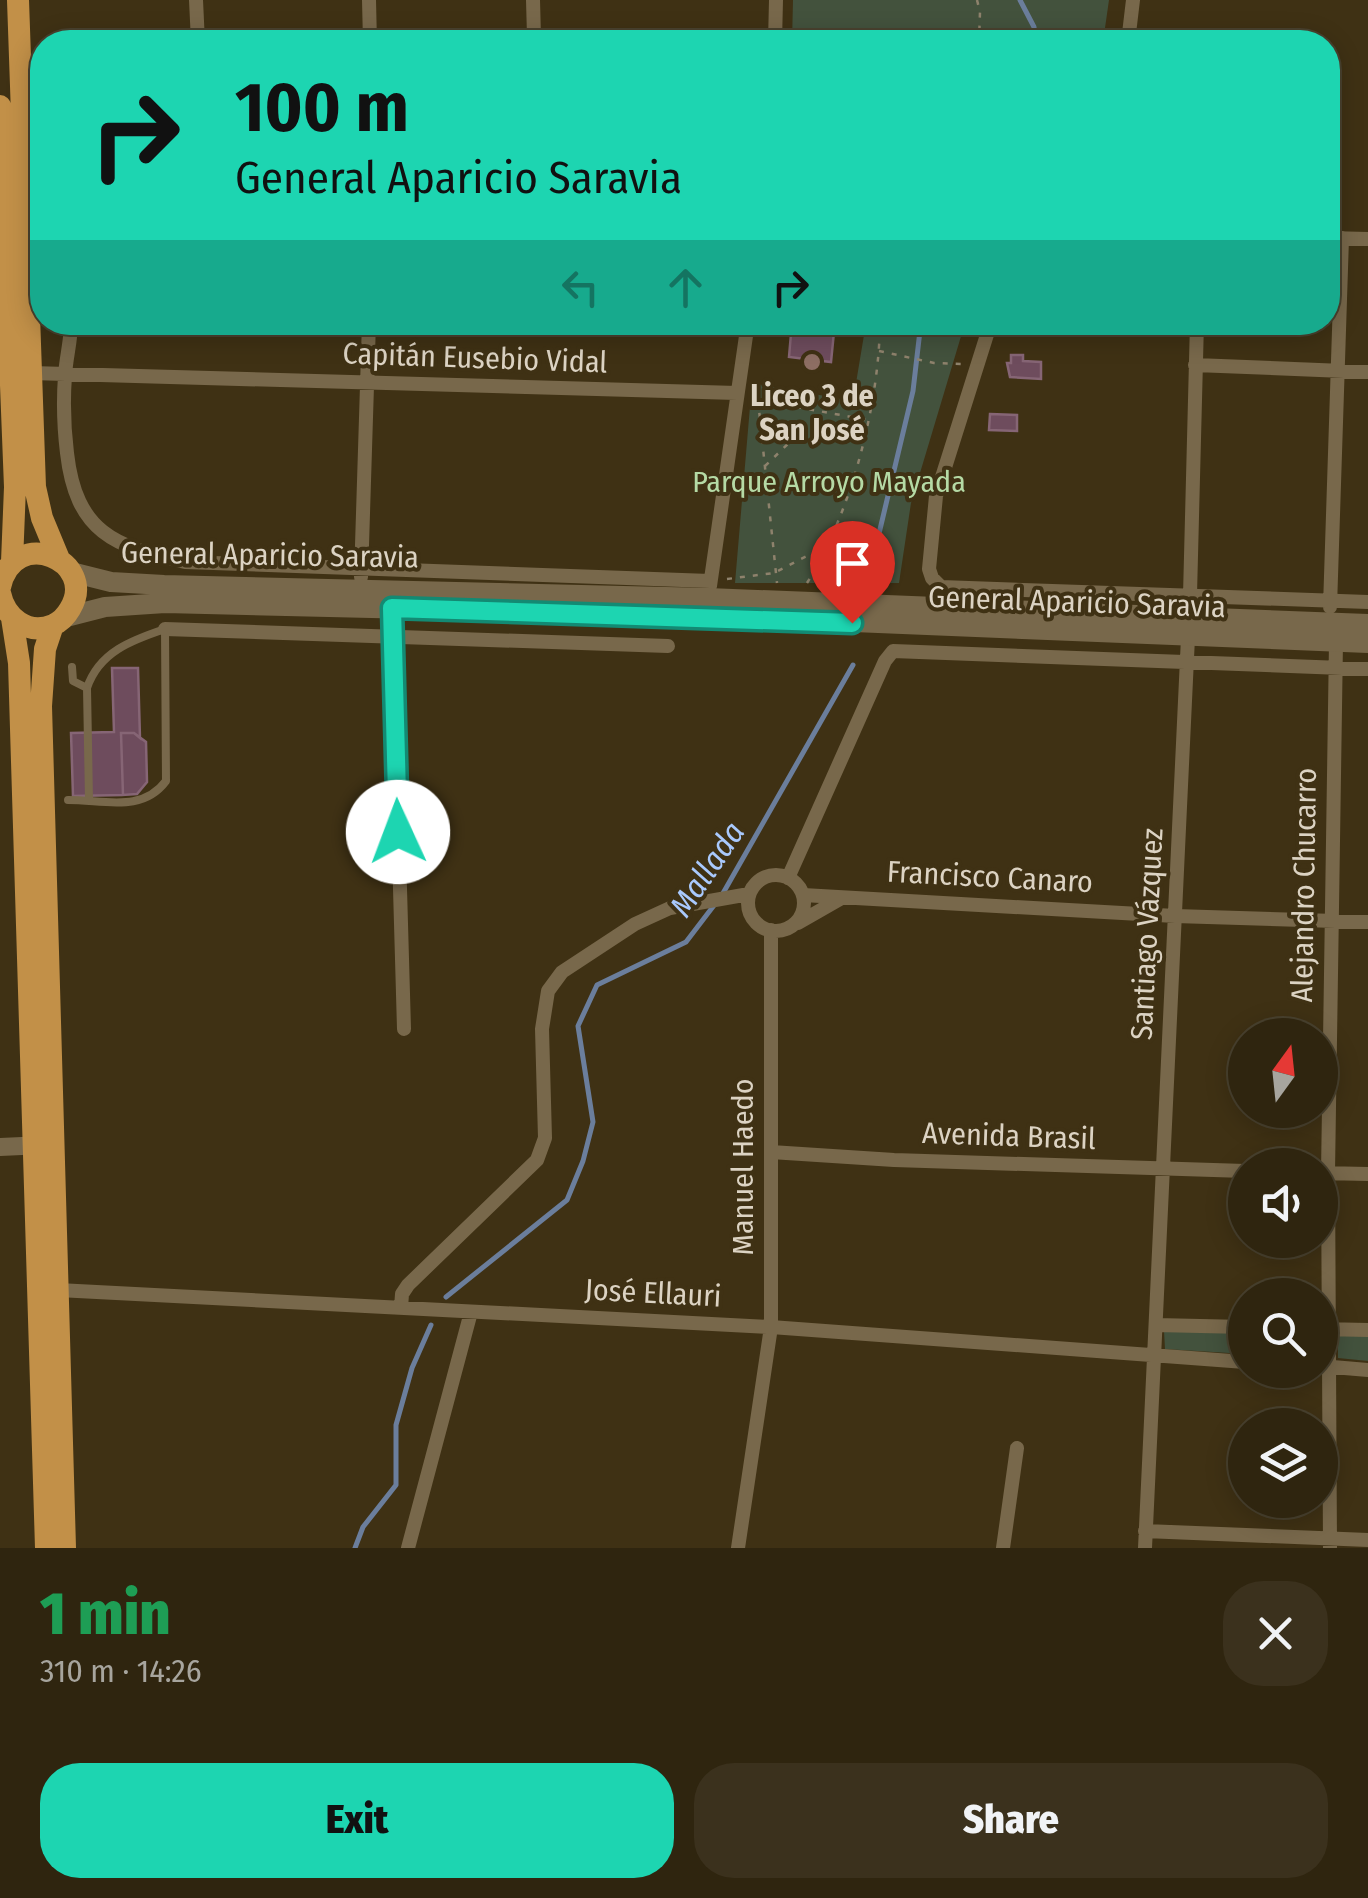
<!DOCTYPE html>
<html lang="en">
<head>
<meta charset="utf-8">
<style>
	body { margin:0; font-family:"Fira Sans Condensed",sans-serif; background:#3b311d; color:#f1f3f6; height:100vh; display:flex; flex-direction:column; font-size:38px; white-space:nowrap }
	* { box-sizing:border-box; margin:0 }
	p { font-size:32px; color:#a7a59e }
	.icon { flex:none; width:55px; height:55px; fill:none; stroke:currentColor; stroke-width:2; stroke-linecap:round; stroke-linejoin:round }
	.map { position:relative; height:1548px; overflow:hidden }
	.panel { display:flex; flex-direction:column; background:#2f250f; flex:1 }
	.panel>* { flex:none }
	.hud { position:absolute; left:30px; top:30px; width:1310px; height:305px; border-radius:40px; box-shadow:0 5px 25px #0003,0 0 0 2px #4a422f; background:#1dd5b1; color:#111; overflow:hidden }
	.needle { width:65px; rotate:15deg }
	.controls { position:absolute; left:1228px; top:1018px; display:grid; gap:20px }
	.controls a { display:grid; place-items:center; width:110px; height:110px; border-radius:50%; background:#2f250f; box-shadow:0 5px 25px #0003,0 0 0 2px #4a422f; font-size:50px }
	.pin { position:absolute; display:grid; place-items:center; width:85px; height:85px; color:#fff; margin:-102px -42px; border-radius:50% 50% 50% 0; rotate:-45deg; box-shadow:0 0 10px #0007 }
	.pin .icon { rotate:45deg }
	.me { position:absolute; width:110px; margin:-55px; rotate:358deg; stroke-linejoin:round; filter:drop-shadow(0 0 8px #0008) }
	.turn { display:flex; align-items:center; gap:35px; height:210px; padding:0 40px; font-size:45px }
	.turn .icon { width:130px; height:130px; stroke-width:2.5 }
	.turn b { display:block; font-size:70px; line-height:85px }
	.lanes { display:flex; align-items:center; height:95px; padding:0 40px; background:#0003; justify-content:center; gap:50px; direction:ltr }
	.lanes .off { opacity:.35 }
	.round { display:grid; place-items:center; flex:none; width:105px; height:105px; border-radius:40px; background:#3b311d }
	.head { display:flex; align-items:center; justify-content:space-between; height:170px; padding:0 40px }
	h1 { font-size:60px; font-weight:800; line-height:75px; color:#1e9e55 }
	.cta { display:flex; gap:20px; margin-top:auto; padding:20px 40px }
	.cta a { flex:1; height:115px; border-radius:40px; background:#1dd5b1; color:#111; font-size:40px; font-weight:800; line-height:115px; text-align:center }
	.cta a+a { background:#3b311d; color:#f1f3f6 }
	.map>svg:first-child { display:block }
	.green { fill:#43523d }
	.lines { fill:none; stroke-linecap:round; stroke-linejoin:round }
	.stream { stroke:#6b7e9c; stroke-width:5 }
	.building { fill:#6e4c5d; stroke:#866575; stroke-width:2.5 }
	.path { stroke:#8e826c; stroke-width:2.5; stroke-dasharray:5 8; stroke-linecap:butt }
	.service { stroke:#78684b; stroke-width:8 }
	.minor { stroke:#78684b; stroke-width:14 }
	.tertiary { stroke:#78684b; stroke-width:18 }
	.secondary { stroke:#78684b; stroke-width:20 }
	.trunk { stroke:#c29048; stroke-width:22 }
	.route-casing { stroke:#138a73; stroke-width:25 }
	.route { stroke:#1dd5b1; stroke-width:18 }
	.education-dot { fill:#8d6e63; stroke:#3f3114; stroke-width:4 }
	.labels { text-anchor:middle; stroke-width:8; stroke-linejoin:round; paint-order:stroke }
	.street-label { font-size:30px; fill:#dcd3c3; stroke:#3f3114 }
	.poi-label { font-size:30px; font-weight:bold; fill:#dcd3c3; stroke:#3f3114 }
	.park-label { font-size:30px; fill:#b5daa5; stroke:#3f3114 }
	.water-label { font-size:32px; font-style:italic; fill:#a9c9fd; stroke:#3f3114 }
</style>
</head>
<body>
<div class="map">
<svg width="1368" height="1548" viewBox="0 0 1368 1548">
	<rect width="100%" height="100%" fill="#3f3114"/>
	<!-- green -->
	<path class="green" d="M793,0h316l-6,42h-311z
		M866,323h99l-54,180 -12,80h-164l17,-200 101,18z
		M1164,1331l81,2v21l-80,-5z
		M1338,1335l30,1v25l-30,-3z"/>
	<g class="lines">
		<!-- stream -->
		<path class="stream" d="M1020,0l14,27 2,15
			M866,588l47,-197 8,-69
			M722,895l131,-230
			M446,1297l121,-97 16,-39 10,-39 -15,-96 19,-41 89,-43 29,-38
			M355,1548l8,-21 33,-42v-60l16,-57 19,-43"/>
	</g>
	<!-- building -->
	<path class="building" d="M835,322l-4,40 -42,-5 3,-35z
		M1011,355h12v6l18,1v17l-31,-2 -3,-14h4z
		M990,414l27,1v16l-28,-1z
		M112,668h26l2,70 -6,-5h-13l2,62 -50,1 -2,-63 43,-1z
		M121,733h13l12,9 1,40 -10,12 -14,1z"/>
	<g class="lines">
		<!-- path -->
		<path class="path" d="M977,0l3,12 -1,30
			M879,351l55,12 30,1
			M758,400l19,183
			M758,400l110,20
			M765,466l55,-53
			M727,579l47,-6 48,-25
			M807,583c44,-70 72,-177 73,-261"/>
		<!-- service -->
		<path class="service" d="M72,667l1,14 14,7
			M68,800c37,0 74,13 98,-19l-1,-152c-33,11 -66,23 -78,59l2,112"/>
		<!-- minor -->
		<path class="minor" d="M196,0l2,42
			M369,0l1,42
			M533,0l1,36 4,6
			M775,42l1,-42
			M1128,42l5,-42
			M1328,238l40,1
			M71,322c0,20 -5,35 -6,54 -2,26 -1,52 2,77 9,79 47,94 118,109l525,19
			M991,322l-55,174 -7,73 3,9 9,9 427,15
			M1195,365l173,7
			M31,373l706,20
			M361,577l8,-255
			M710,586l38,-264
			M1330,607l12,-369
			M392,608l12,421
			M165,629l503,17
			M748 903a28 28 0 1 1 56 0a28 28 0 1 1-56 0Z
			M788,878l97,-217 8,-10 475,18
			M803,895l372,21 193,6
			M798,923l42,-24
			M771,1152l123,8 351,11
			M1321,1173l47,1
			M58,1290l713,37 474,35
			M401,1308l1,-14 6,-9 129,-125 8,-22 -3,-109 6,-38 14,-19 73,-48 35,-16 79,-14
			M1156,1325l89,2
			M1321,1329l47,1
			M1321,1366l47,4
			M1145,1531l223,9
			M408,1548l63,-236
			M738,1548l33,-221v-397
			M1003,1548l14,-100
			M1145,1548l45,-953 7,-273
			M1330,1548l-2,-375 8,-531"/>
		<!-- tertiary -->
		<path class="tertiary" d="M0,1147l44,-2"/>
		<!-- secondary -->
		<path class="secondary" d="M71,572l40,10 53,3 544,13 660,26
			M66,617l39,-10 60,-4 540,13 663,27"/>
		<!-- trunk -->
		<path class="trunk" d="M18,0l17,487 7,31 17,41
			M0,106l15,381 -3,75
			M0,587c14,-63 99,-26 70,22 -4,7 -10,13 -17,16 -26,11 -48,-8 -53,-32
			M12,618l7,45 27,885
			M53,625l-8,24 -4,57 24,842"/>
	</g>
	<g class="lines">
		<defs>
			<path id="route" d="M398,832l-6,-224 460,15"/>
		</defs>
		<!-- route casing -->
		<use href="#route" class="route-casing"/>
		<!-- route -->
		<use href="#route" class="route"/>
	</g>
	<!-- markers -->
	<circle class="education-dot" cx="812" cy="362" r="10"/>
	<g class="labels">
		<!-- street labels -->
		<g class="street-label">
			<text transform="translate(475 358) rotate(2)" y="10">Capitán Eusebio Vidal</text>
			<text transform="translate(270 555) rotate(1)" y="10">General Aparicio Saravia</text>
			<text transform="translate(1077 602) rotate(2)" y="10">General Aparicio Saravia</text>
			<text transform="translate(990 877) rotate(3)" y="10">Francisco Canaro</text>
			<text transform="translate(1304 885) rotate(-89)" y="10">Alejandro Chucarro</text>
			<text transform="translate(1147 934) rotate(-87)" y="10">Santiago Vázquez</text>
			<text transform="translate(1009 1136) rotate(2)" y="10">Avenida Brasil</text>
			<text transform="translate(743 1167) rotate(-90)" y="10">Manuel Haedo</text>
			<text transform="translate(653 1293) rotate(3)" y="10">José Ellauri</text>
		</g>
		<!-- poi labels -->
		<g class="poi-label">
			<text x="812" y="406">Liceo 3 de<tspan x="812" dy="34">San José</tspan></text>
		</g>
		<!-- park labels -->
		<g class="park-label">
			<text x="829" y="492">Parque Arroyo Mayada</text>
		</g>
		<!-- water labels -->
		<g class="water-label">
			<text transform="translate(707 869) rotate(-56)" y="11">Mallada</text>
		</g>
	</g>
</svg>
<div class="controls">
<a><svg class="needle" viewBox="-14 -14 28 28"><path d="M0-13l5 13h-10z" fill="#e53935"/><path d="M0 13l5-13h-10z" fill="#a7a59e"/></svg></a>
<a><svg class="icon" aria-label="sound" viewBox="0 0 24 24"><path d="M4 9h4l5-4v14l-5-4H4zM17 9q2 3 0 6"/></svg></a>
<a><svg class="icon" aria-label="search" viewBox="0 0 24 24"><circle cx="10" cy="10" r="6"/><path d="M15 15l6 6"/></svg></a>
<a><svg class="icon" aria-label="layers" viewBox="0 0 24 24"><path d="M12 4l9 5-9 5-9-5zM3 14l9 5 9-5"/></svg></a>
</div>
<div class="pin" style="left:852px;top:623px;background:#d93025"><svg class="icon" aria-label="arrive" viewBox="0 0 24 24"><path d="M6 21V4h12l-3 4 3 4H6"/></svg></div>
<svg class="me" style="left:398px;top:832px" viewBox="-20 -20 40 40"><circle r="19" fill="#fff"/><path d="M0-13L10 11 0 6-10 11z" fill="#1dd5b1"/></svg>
<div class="hud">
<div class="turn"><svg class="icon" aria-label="right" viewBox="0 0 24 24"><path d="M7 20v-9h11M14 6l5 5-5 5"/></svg><div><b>100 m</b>General Aparicio Saravia</div></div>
<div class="lanes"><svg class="icon off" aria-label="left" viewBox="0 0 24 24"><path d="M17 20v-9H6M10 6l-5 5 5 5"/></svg><svg class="icon off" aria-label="ahead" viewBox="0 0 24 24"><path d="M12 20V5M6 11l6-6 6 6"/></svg><svg class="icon" aria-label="right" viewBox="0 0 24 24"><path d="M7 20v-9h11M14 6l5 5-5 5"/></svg></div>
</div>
</div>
<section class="panel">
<div class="head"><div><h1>1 min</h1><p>310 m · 14:26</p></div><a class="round"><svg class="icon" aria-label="close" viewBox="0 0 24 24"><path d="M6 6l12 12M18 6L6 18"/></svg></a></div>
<div class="cta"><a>Exit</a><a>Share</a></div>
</section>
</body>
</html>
